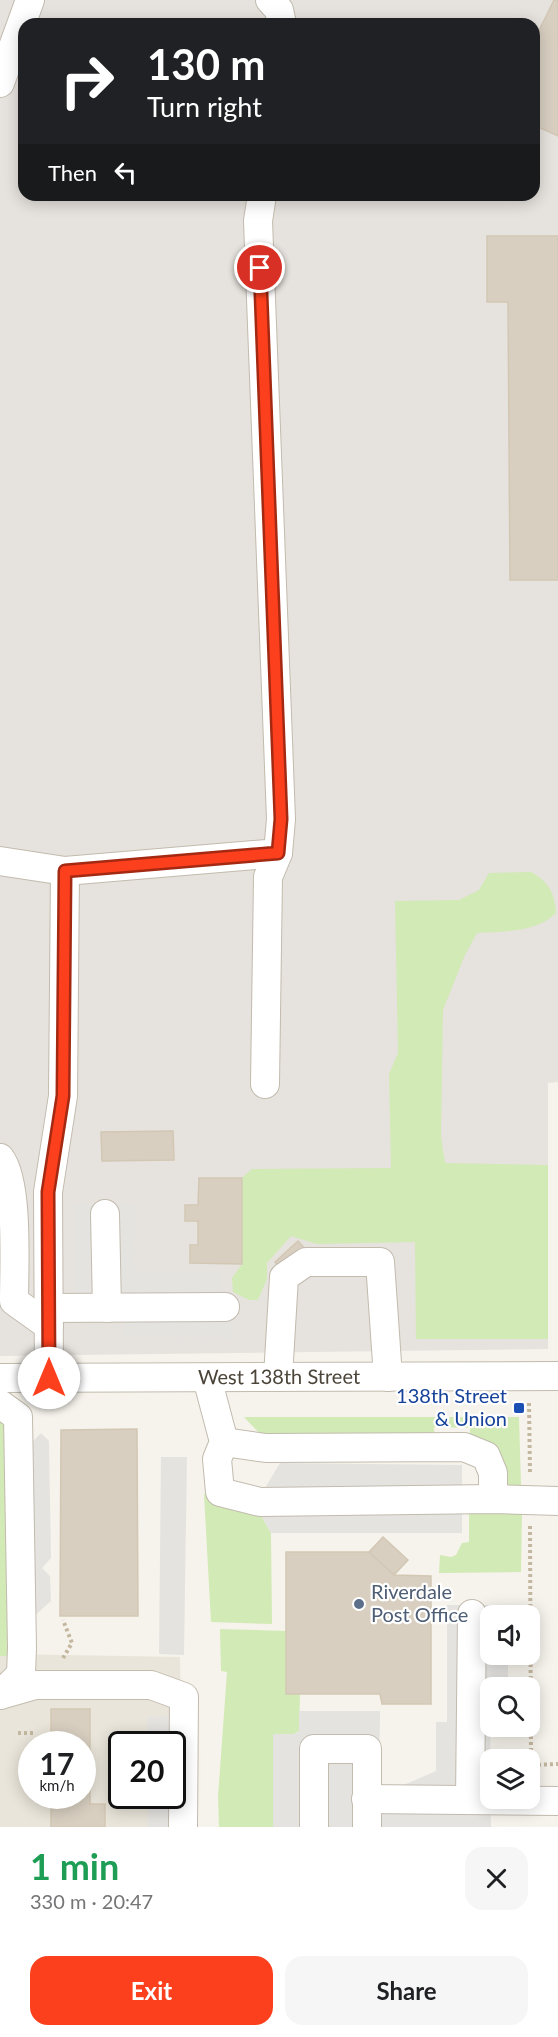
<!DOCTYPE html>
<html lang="en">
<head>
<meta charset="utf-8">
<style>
	body { margin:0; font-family:Lato,sans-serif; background:#f6f6f6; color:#202124; height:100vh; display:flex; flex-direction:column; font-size:22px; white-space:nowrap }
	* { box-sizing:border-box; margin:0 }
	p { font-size:20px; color:#757577 }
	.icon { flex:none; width:33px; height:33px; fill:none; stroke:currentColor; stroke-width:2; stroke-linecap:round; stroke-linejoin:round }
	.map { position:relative; height:1827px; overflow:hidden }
	.details { display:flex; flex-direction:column; background:#fff; flex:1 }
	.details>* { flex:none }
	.top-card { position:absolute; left:18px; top:18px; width:522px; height:183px; border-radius:18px; box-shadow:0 3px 15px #0003; background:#202124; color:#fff; overflow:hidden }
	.fabs { position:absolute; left:480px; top:1605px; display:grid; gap:12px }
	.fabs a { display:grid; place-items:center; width:60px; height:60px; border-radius:12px; background:#fff; box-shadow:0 3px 15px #0003; font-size:30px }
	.speed { position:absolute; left:18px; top:1731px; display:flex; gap:12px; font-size:30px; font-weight:700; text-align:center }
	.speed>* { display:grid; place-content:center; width:78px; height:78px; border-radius:50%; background:#fff; box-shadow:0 3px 15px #0003; line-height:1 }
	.speed small { font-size:15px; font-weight:400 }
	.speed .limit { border:3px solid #111; border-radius:9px; background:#fff; color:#111 }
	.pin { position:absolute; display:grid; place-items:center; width:51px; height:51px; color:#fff; margin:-26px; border:3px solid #fff; border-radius:50%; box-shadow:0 2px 6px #0007 }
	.me { position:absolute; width:66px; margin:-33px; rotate:0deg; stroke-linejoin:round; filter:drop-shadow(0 0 4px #0008) }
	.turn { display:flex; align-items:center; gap:21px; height:126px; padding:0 30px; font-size:27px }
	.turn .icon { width:78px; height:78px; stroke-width:2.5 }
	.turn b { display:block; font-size:42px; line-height:51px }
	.then { display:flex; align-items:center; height:57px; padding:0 30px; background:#0003; gap:12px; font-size:22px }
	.round { display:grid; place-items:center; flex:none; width:63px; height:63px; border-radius:18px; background:#f6f6f6 }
	.headline { display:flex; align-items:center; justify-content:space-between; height:102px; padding:0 30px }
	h1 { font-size:36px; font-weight:700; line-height:45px; color:#1e9e55 }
	.primary-button { display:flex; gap:12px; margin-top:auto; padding:12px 30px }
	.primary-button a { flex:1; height:69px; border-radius:18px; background:#fc3f1d; color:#fff; font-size:24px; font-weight:700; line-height:69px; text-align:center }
	.primary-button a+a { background:#f6f6f6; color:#202124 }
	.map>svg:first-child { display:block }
	.residential { fill:#eae5da; fill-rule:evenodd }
	.industrial { fill:#e6e2dd; fill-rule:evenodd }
	.green { fill:#d2eab5 }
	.parking { fill:#e5e3e0 }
	.building { fill:#d8cfc1; stroke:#d3c7b4; stroke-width:1.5 }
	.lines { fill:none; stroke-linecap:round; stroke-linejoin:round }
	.minor-casing { stroke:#c2bbae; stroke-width:30 }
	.path { stroke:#c4b79f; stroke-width:4; stroke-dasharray:3 3; stroke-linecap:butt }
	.minor { stroke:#fff; stroke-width:28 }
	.route-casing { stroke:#a42913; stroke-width:15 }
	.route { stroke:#fc3f1d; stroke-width:10 }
	.transit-dot { fill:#1a4fb4; stroke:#fff; stroke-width:2 }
	.service-dot { fill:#5c6f8a; stroke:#fff; stroke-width:2 }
	.labels { text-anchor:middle; stroke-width:4.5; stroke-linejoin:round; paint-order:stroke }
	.street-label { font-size:20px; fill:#4b4439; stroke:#fff }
	.transit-label { font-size:20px; fill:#164399; stroke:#fff; text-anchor:end }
	.service-label { font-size:20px; fill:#4e5e75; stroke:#fff; text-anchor:start }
</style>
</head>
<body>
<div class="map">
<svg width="558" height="1827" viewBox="0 0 558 1827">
	<rect width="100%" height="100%" fill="#f6f3ec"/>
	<!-- residential -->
	<path class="residential" d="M0,1407l10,247 170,3 3,170h-183zM32,1744h50v52h-50zM122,1744h50v52h-50z"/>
	<!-- industrial -->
	<path class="industrial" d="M0,0h558v1082l-10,1v266l-548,7zM24,24h510v171h-510z"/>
	<!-- green -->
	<path class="green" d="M531,872c17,9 24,21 25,41 -20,20 -53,18 -79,20l-12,22 -22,55 -2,126 4,27 103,2v174h-132l-1,-97 -98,2 -26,-8 -24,27v16l-9,21h-9l-16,-8 -1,-14 10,-14v-86l10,-9 139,-1 -2,-94 9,-21 -3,-152 64,-1 20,-10 10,-17z
		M244,1417h275l2,68h-16l-35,-46v-11l-36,-1 1,12 -173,-3z
		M0,1422h4l4,9 7,225h-15z
		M204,1494l54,16 13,23 1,91 -61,-2z
		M469,1512h53l-1,60 -82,1 1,-18 11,2 5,-2 6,-12 7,-1z
		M220,1629l66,2v63h14l-1,37 -5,3 -21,1v92h-54l-1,-30 9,-125 -6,-1z"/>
	<!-- parking -->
	<path class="parking" d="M74,1204h61l-1,67 86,1 2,21 10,15 1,30 -110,-1 1,-17h-48z
		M41,1433l8,8 2,117 -9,10 8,8 1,25 -20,18 -2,-174z
		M161,1457h26l-3,198 -25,-1z
		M280,1463l182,2v68h-191l-13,-23 7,-22z
		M447,1605h61v10l-18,1v38l18,1v32l-18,1 1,139h-218v-93h21l5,-3v-20h81l-1,76h20l37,-16v-49h11z
		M169,1716v28h-21l-1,-27z
		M148,1796h22v31h-22z"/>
	<!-- building -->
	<path class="building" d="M554,0h4v136l-24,-11v-84z
		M487,236h71v344h-48l-2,-278h-21z
		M173,1131l1,29 -72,1 -1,-29z
		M199,1178h43v86l-52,-1v-18h8v-24h-13v-16h13z
		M298,1241l8,9 -23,21 -8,-9z
		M137,1429l1,187h-78l1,-186z
		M383,1537l25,23 -14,15 -25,-23z
		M286,1552h83l25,23 37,1v128h-49l-2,-10h-94z
		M51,1709h39v95h15v23h-54v-31h31v-52h-31z"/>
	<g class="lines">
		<defs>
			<g id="minor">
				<path d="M270,0l9,10 3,14"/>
				<path d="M0,83l30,-83"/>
				<path d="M0,861l65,10 213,-18 3,-34 -23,-598 4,-26"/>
				<path d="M265,1084l3,-207 10,-24"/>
				<path d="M0,1158c19,24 14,110 14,143l35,25"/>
				<path d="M105,1214l2,94"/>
				<path d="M49,1308l176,-1"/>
				<path d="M278,1377l6,-100 22,-15h74l8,115"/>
				<path id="s1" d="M0,1378l558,-2"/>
				<path d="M49,1378l-1,-186 15,-96 2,-225"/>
				<path d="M207,1378l17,64 -7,17 3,33 40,10 233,-3 65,2"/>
				<path d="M0,1404l18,13 4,231 -1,26 -21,21"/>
				<path d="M224,1442l42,6 198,-1 22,9 7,17v26"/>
				<path d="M0,1695l35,-10h116l33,12 -1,130"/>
				<path d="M366,1799l192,2"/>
				<path d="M470,1800l2,-186"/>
				<path d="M314,1827v-78h53v78"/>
			</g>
		</defs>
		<!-- minor casing -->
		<use href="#minor" class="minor-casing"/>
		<!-- path -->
		<path class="path" d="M529,1403l1,70
			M530,1526l1,239 27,-1
			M63,1658l9,-15 -9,-23
			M18,1733h17"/>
		<!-- minor -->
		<use href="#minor" class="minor"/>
	</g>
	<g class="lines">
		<defs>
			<path id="route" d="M49,1378l-1,-186 15,-96 2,-225 213,-18 3,-34 -21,-551"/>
		</defs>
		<!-- route casing -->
		<use href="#route" class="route-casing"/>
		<!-- route -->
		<use href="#route" class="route"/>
	</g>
	<!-- markers -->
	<rect class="transit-dot" x="513" y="1402" width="12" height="12" rx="3"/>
	<circle class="service-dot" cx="359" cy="1604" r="6"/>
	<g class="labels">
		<!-- street labels -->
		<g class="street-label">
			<text dy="7" stroke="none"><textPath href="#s1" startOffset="279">West 138th Street</textPath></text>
		</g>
		<!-- transit labels -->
		<g class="transit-label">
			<text x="507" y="1403">138th Street<tspan x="507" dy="23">&amp; Union</tspan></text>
		</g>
		<!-- service labels -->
		<g class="service-label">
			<text x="371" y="1599">Riverdale<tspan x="371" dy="23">Post Office</tspan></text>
		</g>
	</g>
</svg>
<div class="fabs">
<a><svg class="icon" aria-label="sound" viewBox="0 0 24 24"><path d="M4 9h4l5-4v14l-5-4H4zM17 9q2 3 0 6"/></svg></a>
<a><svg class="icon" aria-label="search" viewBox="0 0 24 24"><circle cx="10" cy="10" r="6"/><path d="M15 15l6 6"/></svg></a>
<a><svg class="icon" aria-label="layers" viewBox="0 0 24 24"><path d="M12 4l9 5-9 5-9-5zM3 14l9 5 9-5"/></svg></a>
</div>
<div class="speed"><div>17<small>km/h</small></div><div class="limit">20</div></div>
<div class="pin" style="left:260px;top:268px;background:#d93025"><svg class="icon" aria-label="arrive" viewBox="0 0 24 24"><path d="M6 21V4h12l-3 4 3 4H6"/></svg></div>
<svg class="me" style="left:49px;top:1378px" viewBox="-20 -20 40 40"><circle r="19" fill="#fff"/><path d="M0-13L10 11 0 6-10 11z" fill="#fc3f1d"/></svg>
<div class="top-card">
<div class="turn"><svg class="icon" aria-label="right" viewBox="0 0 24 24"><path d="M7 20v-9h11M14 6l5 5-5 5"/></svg><div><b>130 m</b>Turn right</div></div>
<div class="then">Then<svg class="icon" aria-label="left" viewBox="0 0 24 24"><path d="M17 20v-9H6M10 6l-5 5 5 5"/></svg></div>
</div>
</div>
<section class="details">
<div class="headline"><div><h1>1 min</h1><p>330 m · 20:47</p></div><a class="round"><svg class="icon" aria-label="close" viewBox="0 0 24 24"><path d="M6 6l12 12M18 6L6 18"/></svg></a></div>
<div class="primary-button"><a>Exit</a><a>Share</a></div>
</section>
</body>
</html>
